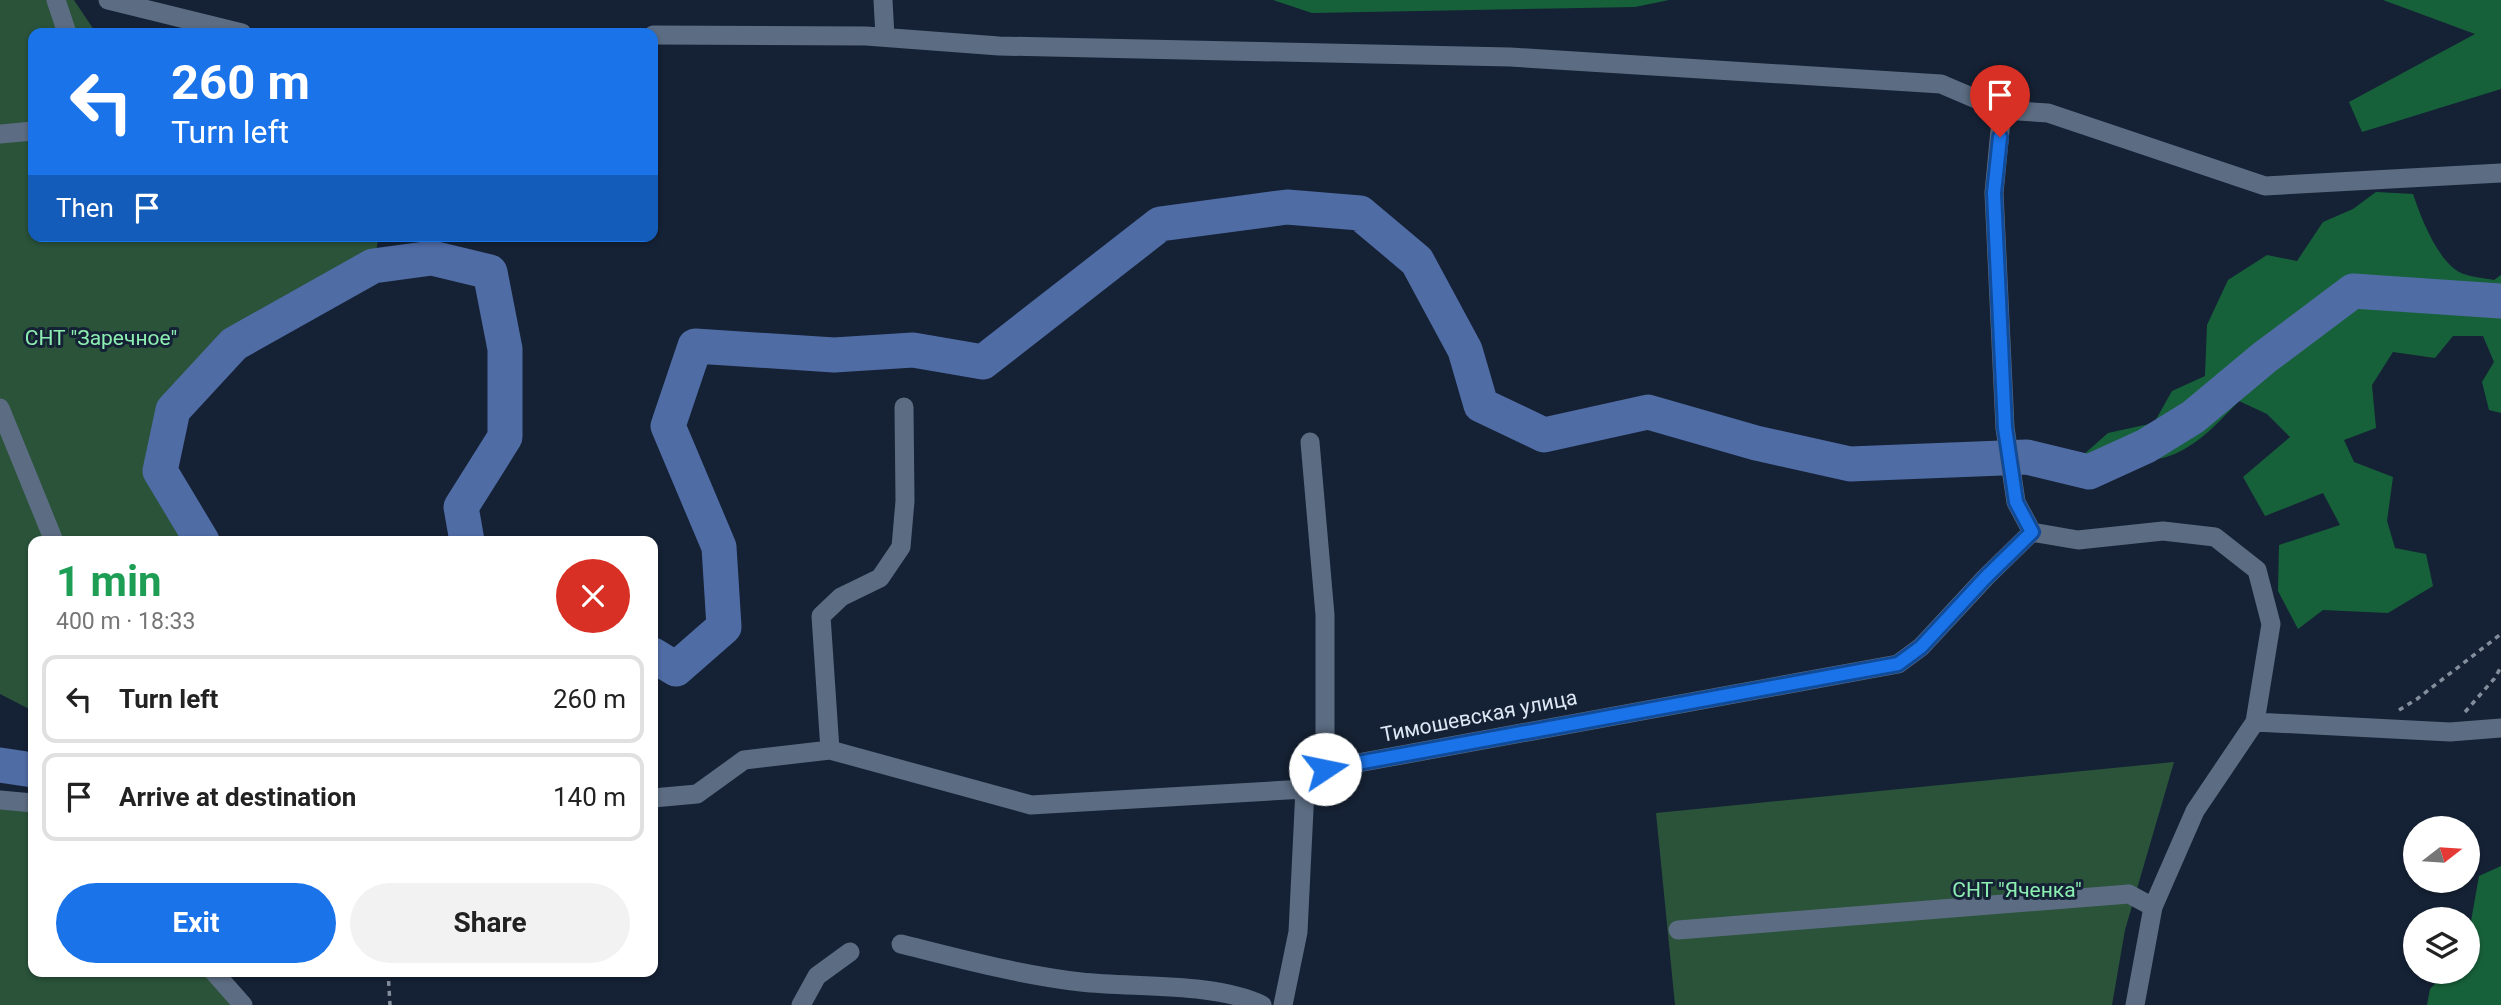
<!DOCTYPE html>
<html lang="en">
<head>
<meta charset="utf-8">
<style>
	body { margin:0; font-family:Roboto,sans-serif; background:#f2f2f2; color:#222; height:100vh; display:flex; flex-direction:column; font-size:26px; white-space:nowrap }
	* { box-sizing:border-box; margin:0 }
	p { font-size:23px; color:#767676 }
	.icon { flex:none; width:38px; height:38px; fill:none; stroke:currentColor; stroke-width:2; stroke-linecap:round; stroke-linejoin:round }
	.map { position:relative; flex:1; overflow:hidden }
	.drawer { position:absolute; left:28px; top:536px; width:630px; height:441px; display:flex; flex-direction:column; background:#fff; border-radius:14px; box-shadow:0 2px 5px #0004 }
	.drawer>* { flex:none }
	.banner { position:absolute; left:28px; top:28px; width:630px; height:214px; border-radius:14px; box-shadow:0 2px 5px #0004; background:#1a73e8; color:#fff; overflow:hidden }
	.needle { width:46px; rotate:73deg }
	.fabs { position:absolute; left:2403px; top:816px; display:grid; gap:14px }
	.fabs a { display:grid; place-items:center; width:77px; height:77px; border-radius:50%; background:#fff; box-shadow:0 2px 5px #0004; font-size:35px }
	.pin { position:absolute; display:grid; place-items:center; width:60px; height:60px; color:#fff; margin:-72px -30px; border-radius:50% 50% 50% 0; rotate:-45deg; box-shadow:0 0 7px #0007 }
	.pin .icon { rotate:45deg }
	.me { position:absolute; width:77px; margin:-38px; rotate:79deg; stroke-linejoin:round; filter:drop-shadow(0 0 5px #0008) }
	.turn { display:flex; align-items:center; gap:24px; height:147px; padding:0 28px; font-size:32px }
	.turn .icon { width:91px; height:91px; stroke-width:2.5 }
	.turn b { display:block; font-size:49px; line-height:60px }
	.then { display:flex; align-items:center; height:66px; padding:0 28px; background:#0003; gap:14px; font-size:26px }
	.round { display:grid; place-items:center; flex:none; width:74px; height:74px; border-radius:37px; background:#f2f2f2 }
	.summary { display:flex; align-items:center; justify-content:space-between; height:119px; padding:0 28px }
	h1 { font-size:42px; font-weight:700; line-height:52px; color:#1e9e55 }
	.primary-button { display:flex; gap:14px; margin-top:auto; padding:14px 28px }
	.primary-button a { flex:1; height:80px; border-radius:42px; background:#1a73e8; color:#fff; font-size:28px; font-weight:700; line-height:80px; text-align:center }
	.primary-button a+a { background:#f2f2f2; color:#222 }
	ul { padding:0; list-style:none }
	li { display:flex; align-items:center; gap:21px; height:88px; margin:0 14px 10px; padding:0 14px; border:4px solid #e0e0e0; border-radius:14px }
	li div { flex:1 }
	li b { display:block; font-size:26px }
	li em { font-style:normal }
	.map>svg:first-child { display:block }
	.green { fill:#2a533a }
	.forest { fill:#17613a }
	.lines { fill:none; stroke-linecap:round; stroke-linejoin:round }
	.river { stroke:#506ca5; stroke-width:35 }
	.path { stroke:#838e9d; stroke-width:3.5; stroke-dasharray:5 5; stroke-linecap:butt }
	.minor { stroke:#5c6c82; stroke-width:19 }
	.route-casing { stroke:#114b97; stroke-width:18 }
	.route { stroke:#1a73e8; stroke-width:12 }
	.labels { text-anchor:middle; stroke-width:6; stroke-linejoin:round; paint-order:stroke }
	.park-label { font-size:21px; fill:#8deeb2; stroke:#152235 }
	.street-label { font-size:21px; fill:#dee7f4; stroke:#152235 }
</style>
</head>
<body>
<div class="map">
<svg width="2501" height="1005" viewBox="0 0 2501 1005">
	<rect width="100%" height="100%" fill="#152235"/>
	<!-- green -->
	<path class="green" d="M0,0h74l22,33h-63v203h346l-6,30 -139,78 -61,66 -13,61 42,70h-169v170l-33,-17z
		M2174,762l-49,168 -13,75h-437l-19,-192z
		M0,800l33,7v164h183l26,34h-242z"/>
	<!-- forest -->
	<path class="forest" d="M1273,0h396l-34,7 -323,6z
		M2383,0h118v89l-139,43 -13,-30 126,-68z
		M2376,192l37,2c8,24 25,68 48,79 9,4 23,5 33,7l7,-5v138l-12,-3 -7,-28 12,-20 -11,-26h-30l-18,22 -42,-6 -21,33 4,43 -32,12 10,22 39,15 -6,44 8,27 31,6 7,32 -45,27 -65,-3 -25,19 -20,-38 1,-46 61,-20 -17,-32 -58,23 -22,-39 47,-40 -23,-23 -28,-13c-24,25 -52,57 -90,59 -22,2 -45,-3 -67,-4l26,-23 46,-10 18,-32 33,-15 2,-51 21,-45 39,-25 30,6 26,-39 30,-13z
		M2501,866v139h-74l3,-16 17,-18h21v-33l11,-62z"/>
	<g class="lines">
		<!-- river -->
		<path class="river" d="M202,541l-42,-70 13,-61 61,-66 139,-78 59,-8 58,14 15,77v88l-44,70 6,34
			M653,655l23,14 48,-42 -5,-80 -51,-121 27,-80 139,9 79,-5 70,12 177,-138 127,-17 73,6 57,48 48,89 16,55 63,30 104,-23 108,31 94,21 177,-7 62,15 57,-26 47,-29 72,-60 88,-66 148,10
			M0,765l33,5"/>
		<!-- path -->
		<path class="path" d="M2399,710l18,-11 84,-65
			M2465,712l29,-33 7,-12
			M388,971l2,34"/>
		<!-- minor -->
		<path class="minor" d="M56,0l11,33
			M108,0l134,33
			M883,0l2,37
			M653,35l213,1 133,10 511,11 431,27 61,26 46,3 217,73 236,-13
			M2002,110l-8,83 11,235 11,74 16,30 46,8 85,-9 52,6 42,33 14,54 -16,98 -60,89 -42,96 -18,98
			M0,134l33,-3
			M0,408l54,133
			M1310,442l15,173v154
			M2255,722l195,10 51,-4
			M830,750l-9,-134 20,-19 39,-19 21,-31 4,-46 -1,-94
			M653,798l44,-4 47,-34 86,-10 201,55 274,-16 20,-20 573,-105 23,-17 65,-70 46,-45
			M0,800l33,3
			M1678,930l451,-36 24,13
			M901,944c60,15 119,31 180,38 54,6 133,0 181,23
			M213,971l30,34
			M801,1005l16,-29 33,-24
			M1283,1005l15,-73 7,-143"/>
	</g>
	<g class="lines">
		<defs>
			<path id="route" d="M1325,769l573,-105 23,-17 65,-70 46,-45 -16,-30 -11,-74 -11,-235 6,-56"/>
		</defs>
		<!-- route casing -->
		<use href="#route" class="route-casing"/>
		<!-- route -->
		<use href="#route" class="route"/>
	</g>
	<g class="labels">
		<!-- park labels -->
		<g class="park-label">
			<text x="101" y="345">СНТ "Заречное"</text>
			<text x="2017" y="897">СНТ "Яченка"</text>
		</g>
		<!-- street labels -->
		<g class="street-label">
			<text transform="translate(1479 716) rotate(-11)" y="7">Тимошевская улица</text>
		</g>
	</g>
</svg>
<div class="fabs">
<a><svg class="needle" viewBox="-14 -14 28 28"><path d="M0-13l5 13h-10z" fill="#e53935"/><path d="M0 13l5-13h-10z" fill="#767676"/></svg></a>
<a><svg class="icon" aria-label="layers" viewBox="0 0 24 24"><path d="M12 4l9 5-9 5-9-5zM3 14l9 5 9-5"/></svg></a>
</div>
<div class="pin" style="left:2000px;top:137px;background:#d93025"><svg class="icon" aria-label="arrive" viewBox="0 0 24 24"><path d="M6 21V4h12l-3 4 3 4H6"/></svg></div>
<svg class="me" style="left:1325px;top:769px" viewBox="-20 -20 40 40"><circle r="19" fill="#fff"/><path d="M0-13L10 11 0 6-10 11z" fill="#1a73e8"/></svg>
<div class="banner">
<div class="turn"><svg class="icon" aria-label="left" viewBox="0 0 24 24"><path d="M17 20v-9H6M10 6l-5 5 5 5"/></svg><div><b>260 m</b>Turn left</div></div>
<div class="then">Then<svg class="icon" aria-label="arrive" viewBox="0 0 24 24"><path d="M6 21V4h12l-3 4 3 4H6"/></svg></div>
</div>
<section class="drawer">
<div class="summary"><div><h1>1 min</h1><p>400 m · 18:33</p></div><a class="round" style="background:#d93025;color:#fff"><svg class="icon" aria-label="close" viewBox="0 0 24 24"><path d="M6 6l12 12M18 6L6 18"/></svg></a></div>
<ul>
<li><svg class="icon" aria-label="left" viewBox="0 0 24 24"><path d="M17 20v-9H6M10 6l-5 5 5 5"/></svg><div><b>Turn left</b></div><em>260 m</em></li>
<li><svg class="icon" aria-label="arrive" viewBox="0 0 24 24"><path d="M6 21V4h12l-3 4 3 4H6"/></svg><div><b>Arrive at destination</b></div><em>140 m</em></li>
</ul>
<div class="primary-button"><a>Exit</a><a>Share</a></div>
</section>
</div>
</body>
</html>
